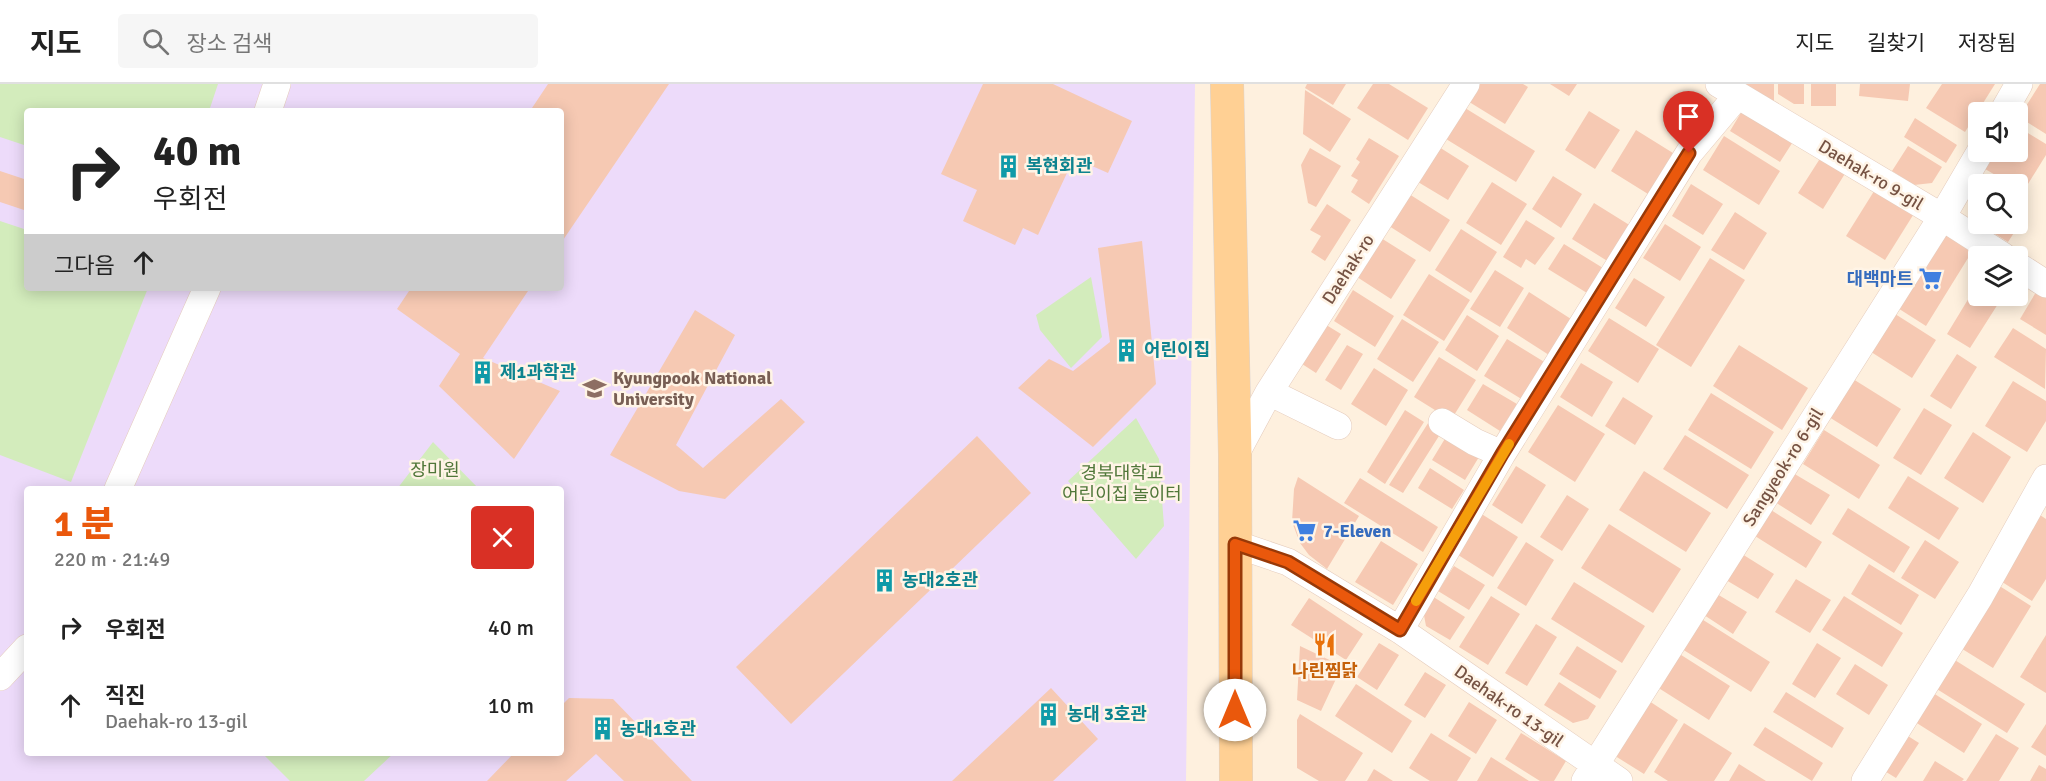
<!DOCTYPE html>
<html lang="ko">
<head>
<meta charset="utf-8">
<style>
	body { margin:0; font-family:Signika,"Noto Sans KR",sans-serif; background:#f6f6f6; color:#222; height:100vh; display:flex; flex-direction:column; font-size:22px; white-space:nowrap }
	* { box-sizing:border-box; margin:0 }
	p { font-size:20px; color:#767676 }
	.icon { flex:none; width:33px; height:33px; fill:none; stroke:currentColor; stroke-width:2; stroke-linecap:round; stroke-linejoin:round }
	.map { position:relative; flex:1; overflow:hidden }
	.details { position:absolute; left:24px; top:402px; width:540px; height:270px; display:flex; flex-direction:column; background:#fff; border-radius:6px; box-shadow:0 3px 15px #0003 }
	.details>* { flex:none }
	.hud { position:absolute; left:24px; top:24px; width:540px; height:183px; border-radius:6px; box-shadow:0 3px 15px #0003; background:#fff; color:#222; overflow:hidden }
	.tools { position:absolute; left:1968px; top:18px; display:grid; gap:12px }
	.tools a { display:grid; place-items:center; width:60px; height:60px; border-radius:6px; background:#fff; box-shadow:0 3px 15px #0003; font-size:30px }
	.pin { position:absolute; display:grid; place-items:center; width:51px; height:51px; color:#fff; margin:-62px -26px; border-radius:50% 50% 50% 0; rotate:-45deg; box-shadow:0 0 6px #0007 }
	.pin .icon { rotate:45deg }
	.me { position:absolute; width:66px; margin:-33px; rotate:0deg; stroke-linejoin:round; filter:drop-shadow(0 0 4px #0008) }
	.turn { display:flex; align-items:center; gap:21px; height:126px; padding:0 30px; font-size:27px }
	.turn .icon { width:78px; height:78px; stroke-width:2.5 }
	.turn b { display:block; font-size:42px; line-height:51px }
	.then { display:flex; align-items:center; height:57px; padding:0 30px; background:#0003; gap:12px; font-size:22px }
	.round { display:grid; place-items:center; flex:none; width:63px; height:63px; border-radius:6px; background:#f6f6f6 }
	.head { display:flex; align-items:center; justify-content:space-between; height:102px; padding:0 30px }
	h1 { font-size:36px; font-weight:800; line-height:45px; color:#ea580c }
	ul { padding:0; list-style:none }
	li { display:flex; align-items:center; gap:18px; height:78px; padding:0 30px }
	li div { flex:1 }
	li b { display:block; font-size:22px }
	li em { font-style:normal }
	header { display:flex; align-items:center; gap:36px; box-sizing:border-box; height:84px; padding:0 30px; background:#fff; border-bottom:2px solid #e0e0e0 }
	header strong { font-size:28px }
	nav { display:flex; gap:33px; margin-inline-start:auto; font-size:21px }
	.search { width:420px; height:54px; background:#f6f6f6; display:flex; align-items:center; gap:15px; box-sizing:border-box; padding:0 21px; border-radius:6px; color:#767676; font-size:22px }
	.map>svg:first-child { display:block }
	.education { fill:#eddbfa; fill-rule:evenodd }
	.green { fill:#d3ecbc }
	.building { fill:#f6c9b3 }
	.lines { fill:none; stroke-linecap:round; stroke-linejoin:round }
	.minor-casing { stroke:#e5ccbd; stroke-width:28 }
	.major-casing { stroke:#dbd2ce; stroke-width:34 }
	.minor { stroke:#fff; stroke-width:27 }
	.major { stroke:#ffd094; stroke-width:33 }
	.route-casing { stroke:#983908; stroke-width:15 }
	.route { stroke:#ea580c; stroke-width:10 }
	.slow { stroke:#f59e0b; stroke-width:10 }
	.labels { text-anchor:middle; stroke-width:5; stroke-linejoin:round; paint-order:stroke }
	.culture-label { font-size:18px; font-weight:bold; fill:#0d838f; stroke:#fff4e6; text-anchor:start }
	.street-label { font-size:18px; fill:#765344; stroke:#fff4e6 }
	.shop-label { font-size:18px; font-weight:bold; fill:#366cbe; stroke:#fff4e6; text-anchor:end }
	.education-label { font-size:18px; font-weight:bold; fill:#785e54; stroke:#fff4e6; text-anchor:start }
	.park-label { font-size:18px; fill:#507739; stroke:#fff4e6 }
	.food-label { font-size:18px; font-weight:bold; fill:#c56008; stroke:#fff4e6 }
</style>
</head>
<body>
<header>
<strong>지도</strong>
<div class="search"><svg class="icon" aria-label="search" viewBox="0 0 24 24"><circle cx="10" cy="10" r="6"/><path d="M15 15l6 6"/></svg>장소 검색</div>
<nav><a>지도</a><a>길찾기</a><a>저장됨</a></nav>
</header>
<div class="map">
<svg width="2046" height="697" viewBox="0 0 2046 697">
	<rect width="100%" height="100%" fill="#fef0de"/>
	<!-- education -->
	<path class="education" d="M0,0h1195l-9,697h-1186zM27,27h534v177h-534zM27,405h534v264h-534z"/>
	<!-- green -->
	<path class="green" d="M0,0h218l-9,27h-182v35l-27,-9z
		M0,137l27,9v58h121l-77,194 -71,-27z
		M1091,193l11,60 -31,31 -31,-38 -4,-15z
		M1136,334l23,41 5,67 -28,33 -68,-78z
		M433,358l46,47h-82z
		M262,669h132l-30,28h-74z"/>
	<!-- building -->
	<path class="building" d="M548,0h121l-108,159v-132h-31z
		M983,0h70l79,37 -24,52 -34,-15 -36,77 -15,-7 -8,17 -52,-24 14,-31 -36,-16z
		M1307,0h39l-13,21 -28,-17z
		M1373,0h16l39,24 -20,32 -51,-32z
		M1476,0h47l5,3 -23,37 -39,-24z
		M1550,0h27l-8,12z
		M1745,0h29v19z
		M1778,0h26v20h-10l-16,-10z
		M1811,0h25v22h-25z
		M1860,0h50l-2,17 -49,-5z
		M1942,0h53l-30,48 -39,-24z
		M2040,0h6v50l-27,-17z
		M1305,6l46,29 -21,33 -27,-18z
		M1745,22l51,31 -16,25 -50,-31z
		M1465,24l70,43 -19,31 -70,-43z
		M1589,27l31,19 -25,39 -30,-19z
		M1915,34l42,27 -11,18 -42,-26z
		M2018,43l28,17v11l-23,37 -5,-3v-5h-7l-26,-15 11,-17h22z
		M1636,46l37,23 -25,41 -37,-23z
		M1724,52l56,35 -21,34 -56,-35z
		M1369,54l30,18 -30,48 -18,-12 7,-12 -7,-4 9,-14 -4,-3z
		M1908,62l34,21 -10,16 -18,2 -22,-14z
		M1439,63l30,19 -21,34 -30,-18z
		M1310,64l31,18 -25,41 -8,-4 -7,-38z
		M1821,73l25,15 -23,37 -25,-16z
		M0,87l27,9v31l-27,-9z
		M1553,92l29,18 -21,34 -29,-19z
		M1492,98l35,22 -26,41 -35,-22z
		M1691,100l32,20 -20,31 -31,-19z
		M1876,104l39,24 -30,48 -39,-24z
		M1409,110l41,26 -20,32 -41,-26z
		M1594,119l37,23 -22,36 -37,-23z
		M1327,120l24,16 -26,41 -14,-9 10,-16 -11,-6z
		M2018,120l10,7 -20,31 -37,-23 7,-13v18h40z
		M1735,128l32,21 -23,37 -33,-20z
		M1526,136l29,18 -20,27 -9,-6 -5,9 -18,-11z
		M1665,140l36,23 -21,34 -37,-23z
		M1461,145l36,23 -26,41 -36,-23z
		M1940,145l33,21 -47,76 -33,-21z
		M1381,154l35,22 -25,39 -34,-22z
		M1142,157l14,143 -63,63 -75,-59 31,-29 24,12 37,-29 -12,-94z
		M1564,160l39,24 -16,25 -39,-24z
		M1710,174l35,22 -54,87 -35,-22z
		M1495,186l29,18 -24,39 -30,-18z
		M1429,190l41,26 -26,41 -41,-26z
		M1634,194l31,19 -19,30 -31,-19z
		M1978,199v13h25l-33,52 -23,-14z
		M411,204h119l-47,70 77,33 -46,68 -75,-73 21,-32 -63,-45z
		M1353,206l41,26 -19,31 -41,-26z
		M1529,208l42,27 -22,36 -42,-27z
		M2036,208l10,6v37l-26,-16z
		M695,226l40,25 -59,110 27,23 78,-69 24,23 -80,77 -46,-8 -69,-36z
		M1892,228l44,28 -24,38 -44,-28z
		M1467,231l32,21 -22,35 -32,-21z
		M1609,234l50,31 -21,34 -50,-32z
		M1402,235l37,23 -26,40 -36,-23z
		M1323,239l18,11 -25,39 -17,-11z
		M2013,244l33,21 -1,40 -51,-32z
		M1507,255l39,24 -23,37 -39,-24z
		M1347,261l16,9 -22,36 -16,-10z
		M1739,261l69,43 -26,42 -69,-44z
		M1957,270l20,13 -26,42 -21,-13z
		M1439,273l37,23 -25,40 -37,-23z
		M1581,279l32,19 -21,35 -32,-20z
		M1374,284l34,22 -22,36 -35,-22z
		M1853,295l48,30 -24,38 -48,-30z
		M2013,297l33,20v20l-19,31 -42,-26z
		M1483,300l34,20 -17,27 -33,-21z
		M1711,309l63,39 -23,37 -63,-39z
		M1623,313l30,19 -18,29 -30,-19z
		M1558,321l47,29 -30,48 -47,-30z
		M1924,324l28,17 -31,50 -28,-17z
		M1405,326l19,12 -39,62 -18,-12z
		M1430,336l14,8 -41,65 -14,-8z
		M1824,346l56,35 -21,34 -56,-35z
		M1449,348l33,20 -17,28 -33,-20z
		M1973,348l38,25 -28,46 -39,-25z
		M1685,351l64,40 -22,34 -64,-40z
		M977,352l54,57 -240,231 -55,-57z
		M1516,382l30,19 -24,39 -30,-19z
		M1430,384l34,22 -12,19 -34,-21z
		M1644,387l67,42 -25,39 -67,-42z
		M1793,389l37,22 -19,30 -36,-23z
		M1908,392l51,32 -20,32 -51,-32z
		M1298,393l61,39 -32,53 -18,-14 -9,-12 -8,-21 2,-33z
		M1360,394l78,49 -15,25 -79,-49z
		M1567,411l22,14 -27,42 -22,-14z
		M1848,424l62,39 -16,26 -62,-39z
		M1771,426l51,32 -16,26 -51,-32z
		M1480,429l38,24 -25,40 -38,-24z
		M2040,431l6,4v60l-14,22 -33,-21z
		M1609,440l72,45 -28,44 -72,-45z
		M1925,456l34,22 -24,37 -34,-21z
		M1381,457l37,23 -25,41 -38,-23z
		M1526,458l28,18 -28,46 -29,-18z
		M1742,470l32,20 -16,25 -32,-19z
		M1869,480l50,31 -18,30 -50,-31z
		M1454,482l31,19 -16,25 -31,-19z
		M1796,495l35,21 -21,33 -35,-21z
		M1574,498l71,44 -23,37 -71,-44z
		M1998,501l33,21 -38,62 -34,-21z
		M1717,510l30,18 -14,22 -29,-19z
		M1432,512l33,21 -15,23 -24,-14 -3,-16z
		M1491,512l29,18 -32,51 -29,-18z
		M1844,512l59,37 -21,34 -60,-37z
		M1309,514l54,36 -17,26 -55,-35z
		M1700,534l70,44 -19,30 -69,-43z
		M1536,540l21,13 -30,49 -22,-13z
		M2046,551v58l-26,-16z
		M1379,559l20,12 -22,35 -20,-13z
		M1817,559l24,15 -26,40 -23,-14z
		M1300,562l42,20 -21,45 -24,-11z
		M1577,562l40,25 -17,28 -41,-25z
		M1678,569l52,33 -21,34 -52,-33z
		M1950,573l75,47 -18,29 -75,-47z
		M1855,580l33,21 -19,30 -33,-21z
		M1425,588l21,13 -21,33 -21,-13z
		M1559,598l37,24 -8,13 -15,4 -29,-18z
		M1356,600l56,37 -20,32 -57,-37z
		M1051,604l47,51 -45,42h-101z
		M1930,607l52,33 -18,29 -52,-33z
		M1786,608l58,36 -12,20 -59,-36z
		M569,614l44,1 79,82h-68l-28,-27 -30,27h-79l27,-28h47v-47z
		M1646,615l32,21 -34,54 -32,-20z
		M1469,618l28,18 -21,34 -28,-18z
		M1300,630l63,39 -18,28h-26l-22,-13v-48z
		M1684,639l48,30 -18,28h-46l-14,-9z
		M2046,640v32l-15,-9z
		M1765,643l58,36 -11,18 -59,-36z
		M1900,647l19,12 -23,35 -18,-11z
		M1431,649l40,25 -14,23h-27l-21,-13z
		M1521,649l45,28 -12,20h-14l-35,-22z
		M1996,650l23,14 -20,33h-33z
		M1491,673l38,24h-52z
		M1935,677l29,18 -2,2h-39z
		M1739,680l27,17h-37z
		M2039,681l7,4v12h-16z
		M1374,685l19,12h-26z"/>
	<g class="lines">
		<defs>
			<path id="minor" d="M1719,0l223,133 61,39
				M268,27l9,-27
				M2003,28l16,-28
				M2018,182l28,18
				M1269,308l69,34
				M1442,338l33,20 27,12
				M1235,371l34,-63 197,-308
				M118,405l89,-201
				M1235,460l53,18 112,68 219,151
				M1400,546l102,-176 187,-301 48,-57
				M0,593l27,-29
				M1585,697l357,-564 38,-65
				M1865,697l115,-185 66,-118"/>
			<path id="major" d="M1227,0l8,371 1,326"/>
		</defs>
		<!-- minor casing -->
		<use href="#minor" class="minor-casing"/>
		<!-- major casing -->
		<use href="#major" class="major-casing"/>
		<!-- minor -->
		<use href="#minor" class="minor"/>
		<!-- major -->
		<use href="#major" class="major"/>
	</g>
	<g class="lines">
		<defs>
			<path id="route" d="M1235,626v-166l53,18 112,68 102,-176 187,-301"/>
		</defs>
		<!-- route casing -->
		<use href="#route" class="route-casing"/>
		<!-- route -->
		<use href="#route" class="route"/>
		<!-- slow -->
		<path class="slow" d="M1416,517l93,-157"/>
	</g>
	<!-- icons -->
	<defs>
		<symbol id="building-bare" viewBox="-9 -9 18 18"><path d="M-4-6H4V6H1V3H-1V6H-4ZM-2.5-4.3h1.7v1.8h-1.7ZM.8-4.3h1.7v1.8H.8ZM-2.5-1h1.7V.8h-1.7ZM.8-1h1.7V.8H.8Z" fill="#0f9aa8" stroke="#fff4e6" stroke-width="2.5" paint-order="stroke"/></symbol>
		<symbol id="supermarket-bare" viewBox="-9 -9 18 18"><path d="M-6-5.5h2.5l.6 2H6L4.5 2H-2.5L-4.4-4H-6ZM-1.5 3.2a1.3 1.3 0 1 0 .1 0ZM3 3.2a1.3 1.3 0 1 0 .1 0Z" fill="#3f7fe0" stroke="#fff4e6" stroke-width="2.5" paint-order="stroke"/></symbol>
		<symbol id="university-bare" viewBox="-9 -9 18 18"><path d="M0-5L7-2L0 1L-7-2ZM-4 1L0 2.5L4 1V4Q0 6-4 4Z" fill="#8d6e63" stroke="#fff4e6" stroke-width="2.5" paint-order="stroke"/></symbol>
		<symbol id="restaurant-bare" viewBox="-9 -9 18 18"><path d="M-5-6h1v4h1v-4h1v4h1v-4h1v5L-1.5 .5V6h-2V.5L-5-1ZM5-6V6H3V1.5H1.5Q1.5-4 5-6Z" fill="#e8710a" stroke="#fff4e6" stroke-width="2.5" paint-order="stroke"/></symbol>
	</defs>
	<g fill-rule="evenodd">
		<use href="#building-bare" x="992" y="66" width="33" height="33"/>
		<use href="#supermarket-bare" x="1914" y="178" width="33" height="33"/>
		<use href="#building-bare" x="1110" y="250" width="33" height="33"/>
		<use href="#building-bare" x="466" y="272" width="33" height="33"/>
		<use href="#university-bare" x="578" y="288" width="33" height="33"/>
		<use href="#supermarket-bare" x="1288" y="430" width="33" height="33"/>
		<use href="#building-bare" x="868" y="480" width="33" height="33"/>
		<use href="#restaurant-bare" x="1308" y="544" width="33" height="33"/>
		<use href="#building-bare" x="1032" y="614" width="33" height="33"/>
		<use href="#building-bare" x="586" y="628" width="33" height="33"/>
	</g>
	<g class="labels">
		<!-- culture labels -->
		<g class="culture-label">
			<text x="1026" y="88">복현회관</text>
			<text x="1144" y="272">어린이집</text>
			<text x="500" y="294">제1과학관</text>
			<text x="902" y="502">농대2호관</text>
			<text x="1067" y="636">농대 3호관</text>
			<text x="620" y="651">농대1호관</text>
		</g>
		<!-- street labels -->
		<g class="street-label">
			<text transform="translate(1871 91) rotate(31)" y="6">Daehak-ro 9-gil</text>
			<text transform="translate(1348 185) rotate(-57)" y="6">Daehak-ro</text>
			<text transform="translate(1783 383) rotate(-58)" y="6">Sangyeok-ro 6-gil</text>
			<text transform="translate(1509 622) rotate(35)" y="6">Daehak-ro 13-gil</text>
		</g>
		<!-- shop labels -->
		<g class="shop-label">
			<text x="1913" y="201">대백마트</text>
			<text x="1323" y="453" text-anchor="start">7-Eleven</text>
		</g>
		<!-- education labels -->
		<g class="education-label">
			<text x="613" y="300">Kyungpook National<tspan x="613" dy="21">University</tspan></text>
		</g>
		<!-- park labels -->
		<g class="park-label">
			<text x="435" y="392">장미원</text>
			<text x="1122" y="395">경북대학교<tspan x="1122" dy="21">어린이집 놀이터</tspan></text>
		</g>
		<!-- food labels -->
		<g class="food-label">
			<text x="1325" y="593">나린찜닭</text>
		</g>
	</g>
</svg>
<div class="tools">
<a><svg class="icon" aria-label="sound" viewBox="0 0 24 24"><path d="M4 9h4l5-4v14l-5-4H4zM17 9q2 3 0 6"/></svg></a>
<a><svg class="icon" aria-label="search" viewBox="0 0 24 24"><circle cx="10" cy="10" r="6"/><path d="M15 15l6 6"/></svg></a>
<a><svg class="icon" aria-label="layers" viewBox="0 0 24 24"><path d="M12 4l9 5-9 5-9-5zM3 14l9 5 9-5"/></svg></a>
</div>
<div class="pin" style="left:1689px;top:69px;background:#d93025"><svg class="icon" aria-label="arrive" viewBox="0 0 24 24"><path d="M6 21V4h12l-3 4 3 4H6"/></svg></div>
<svg class="me" style="left:1235px;top:626px" viewBox="-20 -20 40 40"><circle r="19" fill="#fff"/><path d="M0-13L10 11 0 6-10 11z" fill="#ea580c"/></svg>
<div class="hud">
<div class="turn"><svg class="icon" aria-label="right" viewBox="0 0 24 24"><path d="M7 20v-9h11M14 6l5 5-5 5"/></svg><div><b>40 m</b>우회전</div></div>
<div class="then">그다음<svg class="icon" aria-label="ahead" viewBox="0 0 24 24"><path d="M12 20V5M6 11l6-6 6 6"/></svg></div>
</div>
<section class="details">
<div class="head"><div><h1>1 분</h1><p>220 m · 21:49</p></div><a class="round" style="background:#d93025;color:#fff"><svg class="icon" aria-label="close" viewBox="0 0 24 24"><path d="M6 6l12 12M18 6L6 18"/></svg></a></div>
<ul>
<li><svg class="icon" aria-label="right" viewBox="0 0 24 24"><path d="M7 20v-9h11M14 6l5 5-5 5"/></svg><div><b>우회전</b></div><em>40 m</em></li>
<li><svg class="icon" aria-label="ahead" viewBox="0 0 24 24"><path d="M12 20V5M6 11l6-6 6 6"/></svg><div><b>직진</b><p>Daehak-ro 13-gil</p></div><em>10 m</em></li>
</ul>
</section>
</div>
</body>
</html>
